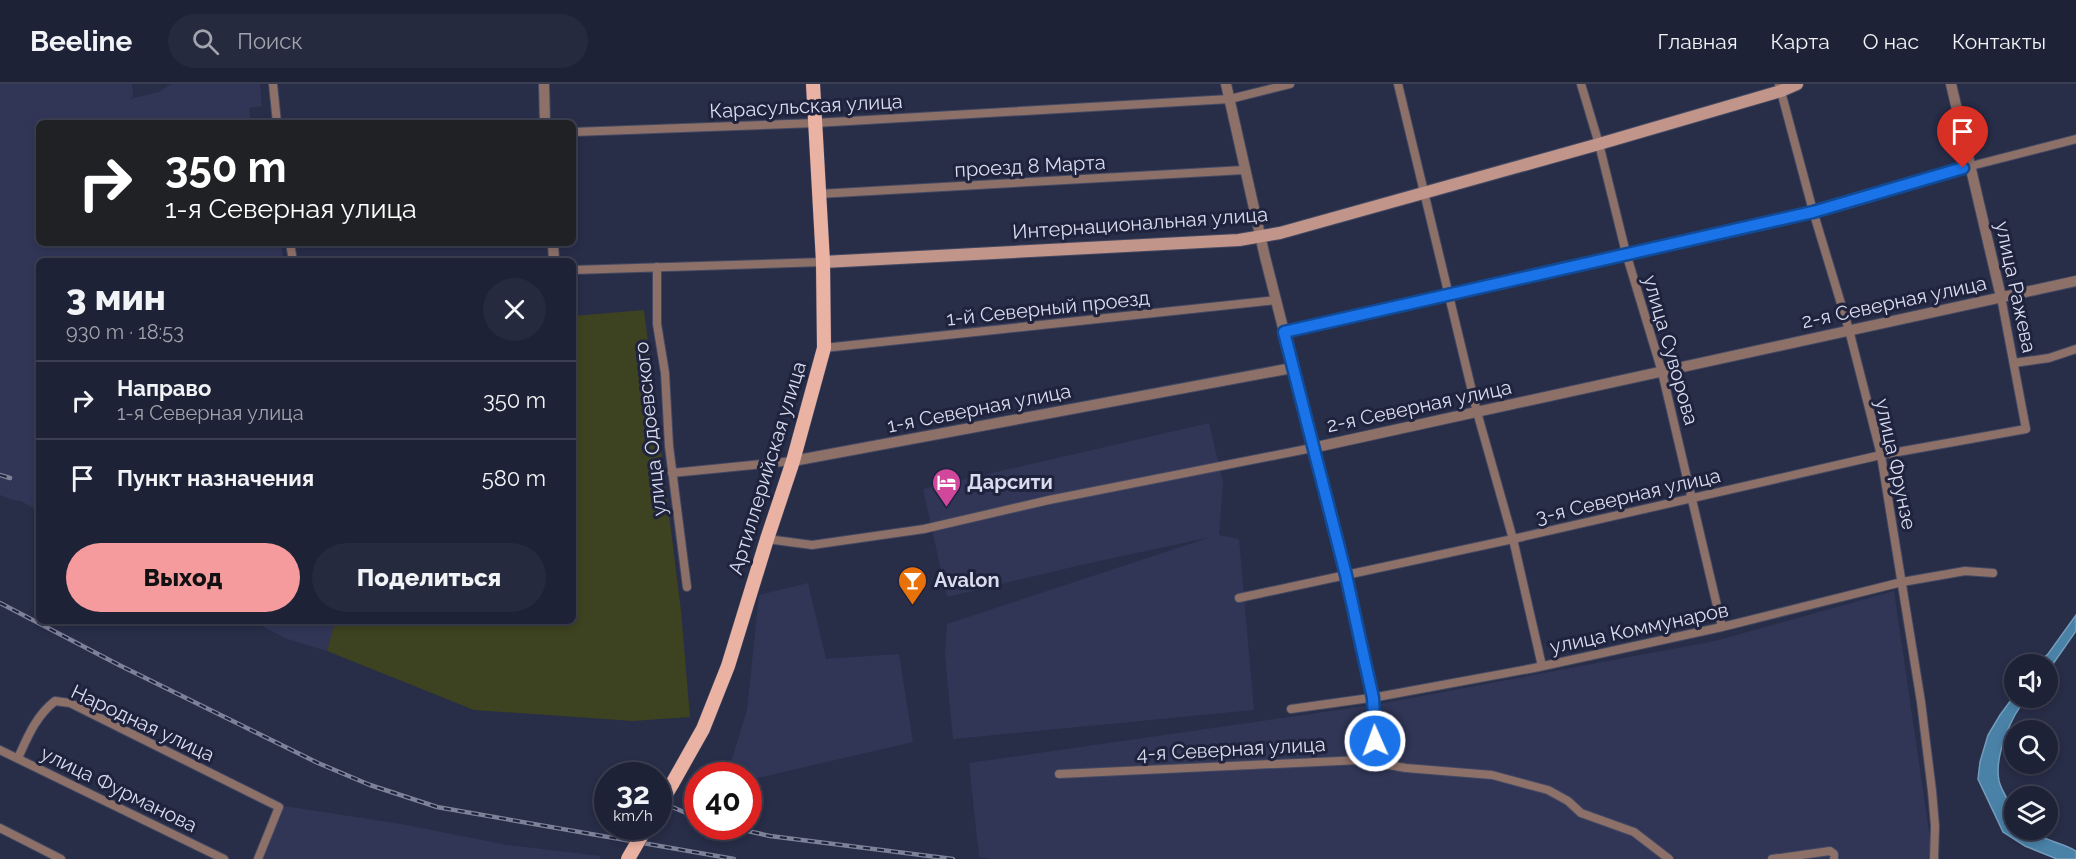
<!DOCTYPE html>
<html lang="ru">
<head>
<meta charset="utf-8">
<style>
	body { margin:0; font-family:Raleway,sans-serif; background:#262a3e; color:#f1f3f6; height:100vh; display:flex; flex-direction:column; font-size:22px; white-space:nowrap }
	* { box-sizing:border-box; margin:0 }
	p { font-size:20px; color:#a1a4ad }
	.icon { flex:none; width:33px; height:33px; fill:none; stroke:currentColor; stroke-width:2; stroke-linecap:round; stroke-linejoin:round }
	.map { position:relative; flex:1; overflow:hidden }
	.details { position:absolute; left:36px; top:174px; width:540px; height:366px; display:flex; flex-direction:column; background:#1e2236; border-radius:9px; box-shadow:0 3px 9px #0003,0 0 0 2px #3c3f51 }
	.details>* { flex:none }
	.guide { position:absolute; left:36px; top:36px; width:540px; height:126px; border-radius:9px; box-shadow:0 3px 9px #0003,0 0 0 2px #3c3f51; background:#202124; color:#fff; overflow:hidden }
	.tools { position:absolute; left:2004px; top:570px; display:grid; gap:12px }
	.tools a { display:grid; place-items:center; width:54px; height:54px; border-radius:50%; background:#1e2236; box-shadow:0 3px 9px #0003,0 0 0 2px #3c3f51; font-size:30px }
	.speed { position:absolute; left:594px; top:678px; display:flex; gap:12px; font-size:30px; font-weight:700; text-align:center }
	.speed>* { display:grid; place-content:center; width:78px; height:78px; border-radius:50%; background:#1e2236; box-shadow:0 3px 9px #0003,0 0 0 2px #3c3f51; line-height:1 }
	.speed small { font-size:15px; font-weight:400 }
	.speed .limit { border:9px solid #d22; background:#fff; color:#111 }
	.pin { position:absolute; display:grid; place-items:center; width:51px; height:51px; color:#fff; margin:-62px -26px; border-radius:50% 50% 50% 0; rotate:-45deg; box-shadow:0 0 6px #0007 }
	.pin .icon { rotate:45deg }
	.me { position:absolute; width:66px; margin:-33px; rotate:358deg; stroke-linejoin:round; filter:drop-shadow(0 0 4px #0008) }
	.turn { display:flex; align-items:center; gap:21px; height:126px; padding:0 30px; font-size:27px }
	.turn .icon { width:78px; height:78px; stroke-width:2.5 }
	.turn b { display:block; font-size:42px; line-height:51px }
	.round { display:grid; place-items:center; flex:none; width:63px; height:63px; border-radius:32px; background:#262a3e }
	.headline { display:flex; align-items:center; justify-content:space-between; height:102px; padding:0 30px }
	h1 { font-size:36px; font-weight:800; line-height:45px }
	.primary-button { display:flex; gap:12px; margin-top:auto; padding:12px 30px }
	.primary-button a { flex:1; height:69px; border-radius:36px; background:#f59b9e; color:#111; font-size:24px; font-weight:800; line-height:69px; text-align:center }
	.primary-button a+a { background:#262a3e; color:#f1f3f6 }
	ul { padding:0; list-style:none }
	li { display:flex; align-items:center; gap:18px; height:78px; padding:0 30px; border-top:2px solid #3c3f51 }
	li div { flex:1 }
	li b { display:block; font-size:22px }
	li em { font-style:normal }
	header { display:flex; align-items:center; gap:36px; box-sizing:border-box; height:84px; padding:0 30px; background:#1e2236; border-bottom:2px solid #3c3f51 }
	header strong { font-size:28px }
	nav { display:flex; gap:33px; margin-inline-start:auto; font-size:21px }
	.search { width:420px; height:54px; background:#262a3e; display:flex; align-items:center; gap:15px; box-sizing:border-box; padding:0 21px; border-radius:33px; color:#a1a4ad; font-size:22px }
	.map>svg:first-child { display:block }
	.built { fill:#313657 }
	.green { fill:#3d4220 }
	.water { fill:#4981a7; stroke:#749cbc; stroke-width:1.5 }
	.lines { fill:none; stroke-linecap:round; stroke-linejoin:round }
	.minor-casing { stroke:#444963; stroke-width:10 }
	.tertiary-casing { stroke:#444963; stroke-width:12 }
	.secondary-casing { stroke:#444963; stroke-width:14 }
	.primary-casing { stroke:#444963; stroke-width:15 }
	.minor { stroke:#8d7169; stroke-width:8 }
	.tertiary { stroke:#8d7169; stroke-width:10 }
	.secondary { stroke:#c19589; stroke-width:12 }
	.primary { stroke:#eab2a2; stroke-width:14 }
	.rail-casing { stroke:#7e8299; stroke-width:4.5 }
	.rail { stroke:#1f233d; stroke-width:2; stroke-dasharray:7; stroke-linecap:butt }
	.primary-bridge-casing { stroke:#444963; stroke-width:15; stroke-linecap:butt }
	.primary-bridge { stroke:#eab2a2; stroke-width:14 }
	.route-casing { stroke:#114b97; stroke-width:15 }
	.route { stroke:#1a73e8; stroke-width:10 }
	.labels { text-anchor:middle; stroke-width:6; stroke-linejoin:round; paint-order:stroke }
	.street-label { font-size:20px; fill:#d8dcee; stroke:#1f233d }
	.poi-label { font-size:20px; font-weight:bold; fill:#d8dcee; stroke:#1f233d; text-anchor:start }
</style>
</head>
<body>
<header>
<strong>Beeline</strong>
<div class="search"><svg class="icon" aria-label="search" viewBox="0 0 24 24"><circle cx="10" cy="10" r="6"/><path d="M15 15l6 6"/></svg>Поиск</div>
<nav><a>Главная</a><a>Карта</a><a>О нас</a><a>Контакты</a></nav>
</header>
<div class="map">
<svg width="2076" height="775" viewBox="0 0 2076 775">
	<rect width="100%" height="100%" fill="#282d48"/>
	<!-- built -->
	<path class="built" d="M0,0h132l1,12 -3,3 29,-7 12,-8h89l2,22 -13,2 2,15h-212v120h242l3,18h-245v251l-18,-11 -9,-1 -12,-5z
		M1209,339l14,59 -4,53 20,4 15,171 -301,29 -8,-83 2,-32 264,-87 -130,28 -134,32 -24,-108z
		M808,499l18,76 73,-5 14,88 -164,38 -1,-4 -21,-1 20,-65 12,-115z
		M1894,507l39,268h-942l-12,-2 -10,-94 410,-59 336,-63z
		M252,537h83v2l-8,28 -40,-12z
		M284,722l117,18 106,21 94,11 -2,3h-338z"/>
	<!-- green -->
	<path class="green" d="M644,226l37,301 9,106 -57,4 -159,-11 -147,-59 8,-30h238v-305z"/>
	<!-- water -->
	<path class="water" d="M2076,531v16l-28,40v-7h-11l11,-10z
		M2014,612l13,2c-16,17 -33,59 -28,83 3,12 13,23 15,34 1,5 0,10 0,15h16c14,11 31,12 46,21v8h-19l-32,-13 -22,-14 -25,-53 2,-17 8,-27 12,-20z"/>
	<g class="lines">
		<defs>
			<path id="minor" d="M273,0l4,39
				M1398,0l79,328 36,127 29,127
				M1581,0l18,60 27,109 36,119 60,255
				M1779,0l34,127 36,119 32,125 40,247 11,89 3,35 -1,33
				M573,48l242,-9 415,-24 60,-15
				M818,110l426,-24
				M290,159l3,18
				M657,183v57l8,49 4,73 18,141
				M573,186l250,-8
				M1284,248l529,-121 158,-45 105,-27
				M824,264l452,-48
				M2014,279l35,-5 27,-9
				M672,389l121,-12
				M767,455l45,6 112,-16 125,-29 263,-52
				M1239,514l274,-59 368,-84 145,-26 -25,-132
				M1291,625l86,-12 157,-29 188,-41 180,-45 63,-11 28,2
				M0,666l224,109
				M18,674c10,-22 18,-42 37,-57l15,2 209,104 -21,52
				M1059,690l301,-14 46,8 86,7 56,15 20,11 13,12 53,19 35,27
				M0,744l61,31
				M1772,775l58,-8 4,3v5"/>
			<path id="tertiary" d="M544,0l1,39
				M1226,0l39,173 81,318 27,123 2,43 -3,13 -12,6
				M1951,0l50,213
				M553,159l1,18
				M1312,364l764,-167
				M793,377l499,-93"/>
			<path id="secondary" d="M823,178l416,-22 41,-7 319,-89 182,-53 16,-7"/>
			<path id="primary" d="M672,700l31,-55 25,-63 39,-127 26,-78 31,-113 -1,-86 -10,-178"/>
		</defs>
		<!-- minor casing -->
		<use href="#minor" class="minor-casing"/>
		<!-- tertiary casing -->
		<use href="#tertiary" class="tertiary-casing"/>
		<!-- secondary casing -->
		<use href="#secondary" class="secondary-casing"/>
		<!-- primary casing -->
		<use href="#primary" class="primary-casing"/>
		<!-- minor -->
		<use href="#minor" class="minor"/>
		<!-- tertiary -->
		<use href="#tertiary" class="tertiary"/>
		<!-- secondary -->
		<use href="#secondary" class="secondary"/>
		<!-- primary -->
		<use href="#primary" class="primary"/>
		<defs>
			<path id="rail" d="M0,391l10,3
				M0,519l119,62 199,98 52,22 67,22 297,52
				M658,717l40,17
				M725,742l45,10 183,23"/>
		</defs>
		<!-- rail casing -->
		<use href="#rail" class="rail-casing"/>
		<!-- rail -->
		<use href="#rail" class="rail"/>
		<defs>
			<path id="primary-bridge" d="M658,723l14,-23
				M628,775l19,-33"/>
		</defs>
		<!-- primary-bridge casing -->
		<use href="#primary-bridge" class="primary-bridge-casing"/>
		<!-- primary-bridge -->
		<use href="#primary-bridge" class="primary-bridge"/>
	</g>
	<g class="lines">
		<defs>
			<path id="route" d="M1375,657l-2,-43 -12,-54 -15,-69 -62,-243 529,-120 150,-44"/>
		</defs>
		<!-- route casing -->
		<use href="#route" class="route-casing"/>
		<!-- route -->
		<use href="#route" class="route"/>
	</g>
	<!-- icons -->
	<defs>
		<symbol id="hotel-pin" viewBox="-11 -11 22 30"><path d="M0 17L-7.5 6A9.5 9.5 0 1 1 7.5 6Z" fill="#d1479c" stroke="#1f233d"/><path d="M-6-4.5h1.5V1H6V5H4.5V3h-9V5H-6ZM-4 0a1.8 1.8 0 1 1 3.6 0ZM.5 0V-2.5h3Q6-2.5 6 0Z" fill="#fff"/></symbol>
		<symbol id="bar-pin" viewBox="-11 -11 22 30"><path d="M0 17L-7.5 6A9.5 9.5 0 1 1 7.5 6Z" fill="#e8710a" stroke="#1f233d"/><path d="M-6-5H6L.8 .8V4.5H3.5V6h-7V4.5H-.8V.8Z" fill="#fff"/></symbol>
	</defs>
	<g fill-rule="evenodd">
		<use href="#hotel-pin" x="930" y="382" width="33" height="45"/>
		<use href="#bar-pin" x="896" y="480" width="33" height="45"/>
	</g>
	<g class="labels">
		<!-- street labels -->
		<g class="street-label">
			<text transform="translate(806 22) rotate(-3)" y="7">Карасульская улица</text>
			<text transform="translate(1030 82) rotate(-3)" y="7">проезд 8 Марта</text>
			<text transform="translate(1140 139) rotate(-4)" y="7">Интернациональная улица</text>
			<text transform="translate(2016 203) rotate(78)" y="7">улица Ражева</text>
			<text transform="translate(1894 218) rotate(-12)" y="7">2-я Северная улица</text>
			<text transform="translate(1048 224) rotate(-6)" y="7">1-й Северный проезд</text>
			<text transform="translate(1671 266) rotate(74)" y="7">улица Суворова</text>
			<text transform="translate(1419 322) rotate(-12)" y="7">2-я Северная улица</text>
			<text transform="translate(979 324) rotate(-11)" y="7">1-я Северная улица</text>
			<text transform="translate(650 345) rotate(-96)" y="7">улица Одоевского</text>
			<text transform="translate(1896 380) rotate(78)" y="7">улица Фрунзе</text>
			<text transform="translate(767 384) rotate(-73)" y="7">Артиллерийская улица</text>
			<text transform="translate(1628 412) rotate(-13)" y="7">3-я Северная улица</text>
			<text transform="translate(1639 544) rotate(-12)" y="7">улица Коммунаров</text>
			<text transform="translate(143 639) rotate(25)" y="7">Народная улица</text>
			<text transform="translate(1231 665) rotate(-3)" y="7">4-я Северная улица</text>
			<text transform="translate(119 705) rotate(26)" y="7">улица Фурманова</text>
		</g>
		<!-- poi labels -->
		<g class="poi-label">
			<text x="967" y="405">Дарсити</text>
			<text x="934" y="503">Avalon</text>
		</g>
	</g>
</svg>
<div class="tools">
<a><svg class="icon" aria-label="sound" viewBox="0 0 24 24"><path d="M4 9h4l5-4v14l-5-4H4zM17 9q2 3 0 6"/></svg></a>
<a><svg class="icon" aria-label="search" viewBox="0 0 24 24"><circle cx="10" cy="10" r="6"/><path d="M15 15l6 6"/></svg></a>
<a><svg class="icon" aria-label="layers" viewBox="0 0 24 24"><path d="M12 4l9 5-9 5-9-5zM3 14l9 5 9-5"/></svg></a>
</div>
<div class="speed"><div>32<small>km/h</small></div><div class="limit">40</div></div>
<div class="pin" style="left:1963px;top:84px;background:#d93025"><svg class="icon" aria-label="arrive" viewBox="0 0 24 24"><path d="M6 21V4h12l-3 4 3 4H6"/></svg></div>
<svg class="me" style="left:1375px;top:657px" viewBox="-20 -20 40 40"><circle r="17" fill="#1a73e8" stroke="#fff" stroke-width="3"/><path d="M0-11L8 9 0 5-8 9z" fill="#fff"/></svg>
<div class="guide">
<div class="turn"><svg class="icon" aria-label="right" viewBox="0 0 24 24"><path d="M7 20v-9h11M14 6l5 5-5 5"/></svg><div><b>350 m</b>1-я Северная улица</div></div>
</div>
<section class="details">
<div class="headline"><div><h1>3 мин</h1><p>930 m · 18:53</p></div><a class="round"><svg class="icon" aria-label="close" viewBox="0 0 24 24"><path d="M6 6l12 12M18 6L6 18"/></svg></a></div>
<ul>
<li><svg class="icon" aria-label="right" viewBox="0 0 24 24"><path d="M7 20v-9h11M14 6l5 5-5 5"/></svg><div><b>Направо</b><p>1-я Северная улица</p></div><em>350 m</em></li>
<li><svg class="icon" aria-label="arrive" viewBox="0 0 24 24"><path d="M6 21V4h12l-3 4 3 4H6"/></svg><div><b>Пункт назначения</b></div><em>580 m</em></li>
</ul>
<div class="primary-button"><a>Выход</a><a>Поделиться</a></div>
</section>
</div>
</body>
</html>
